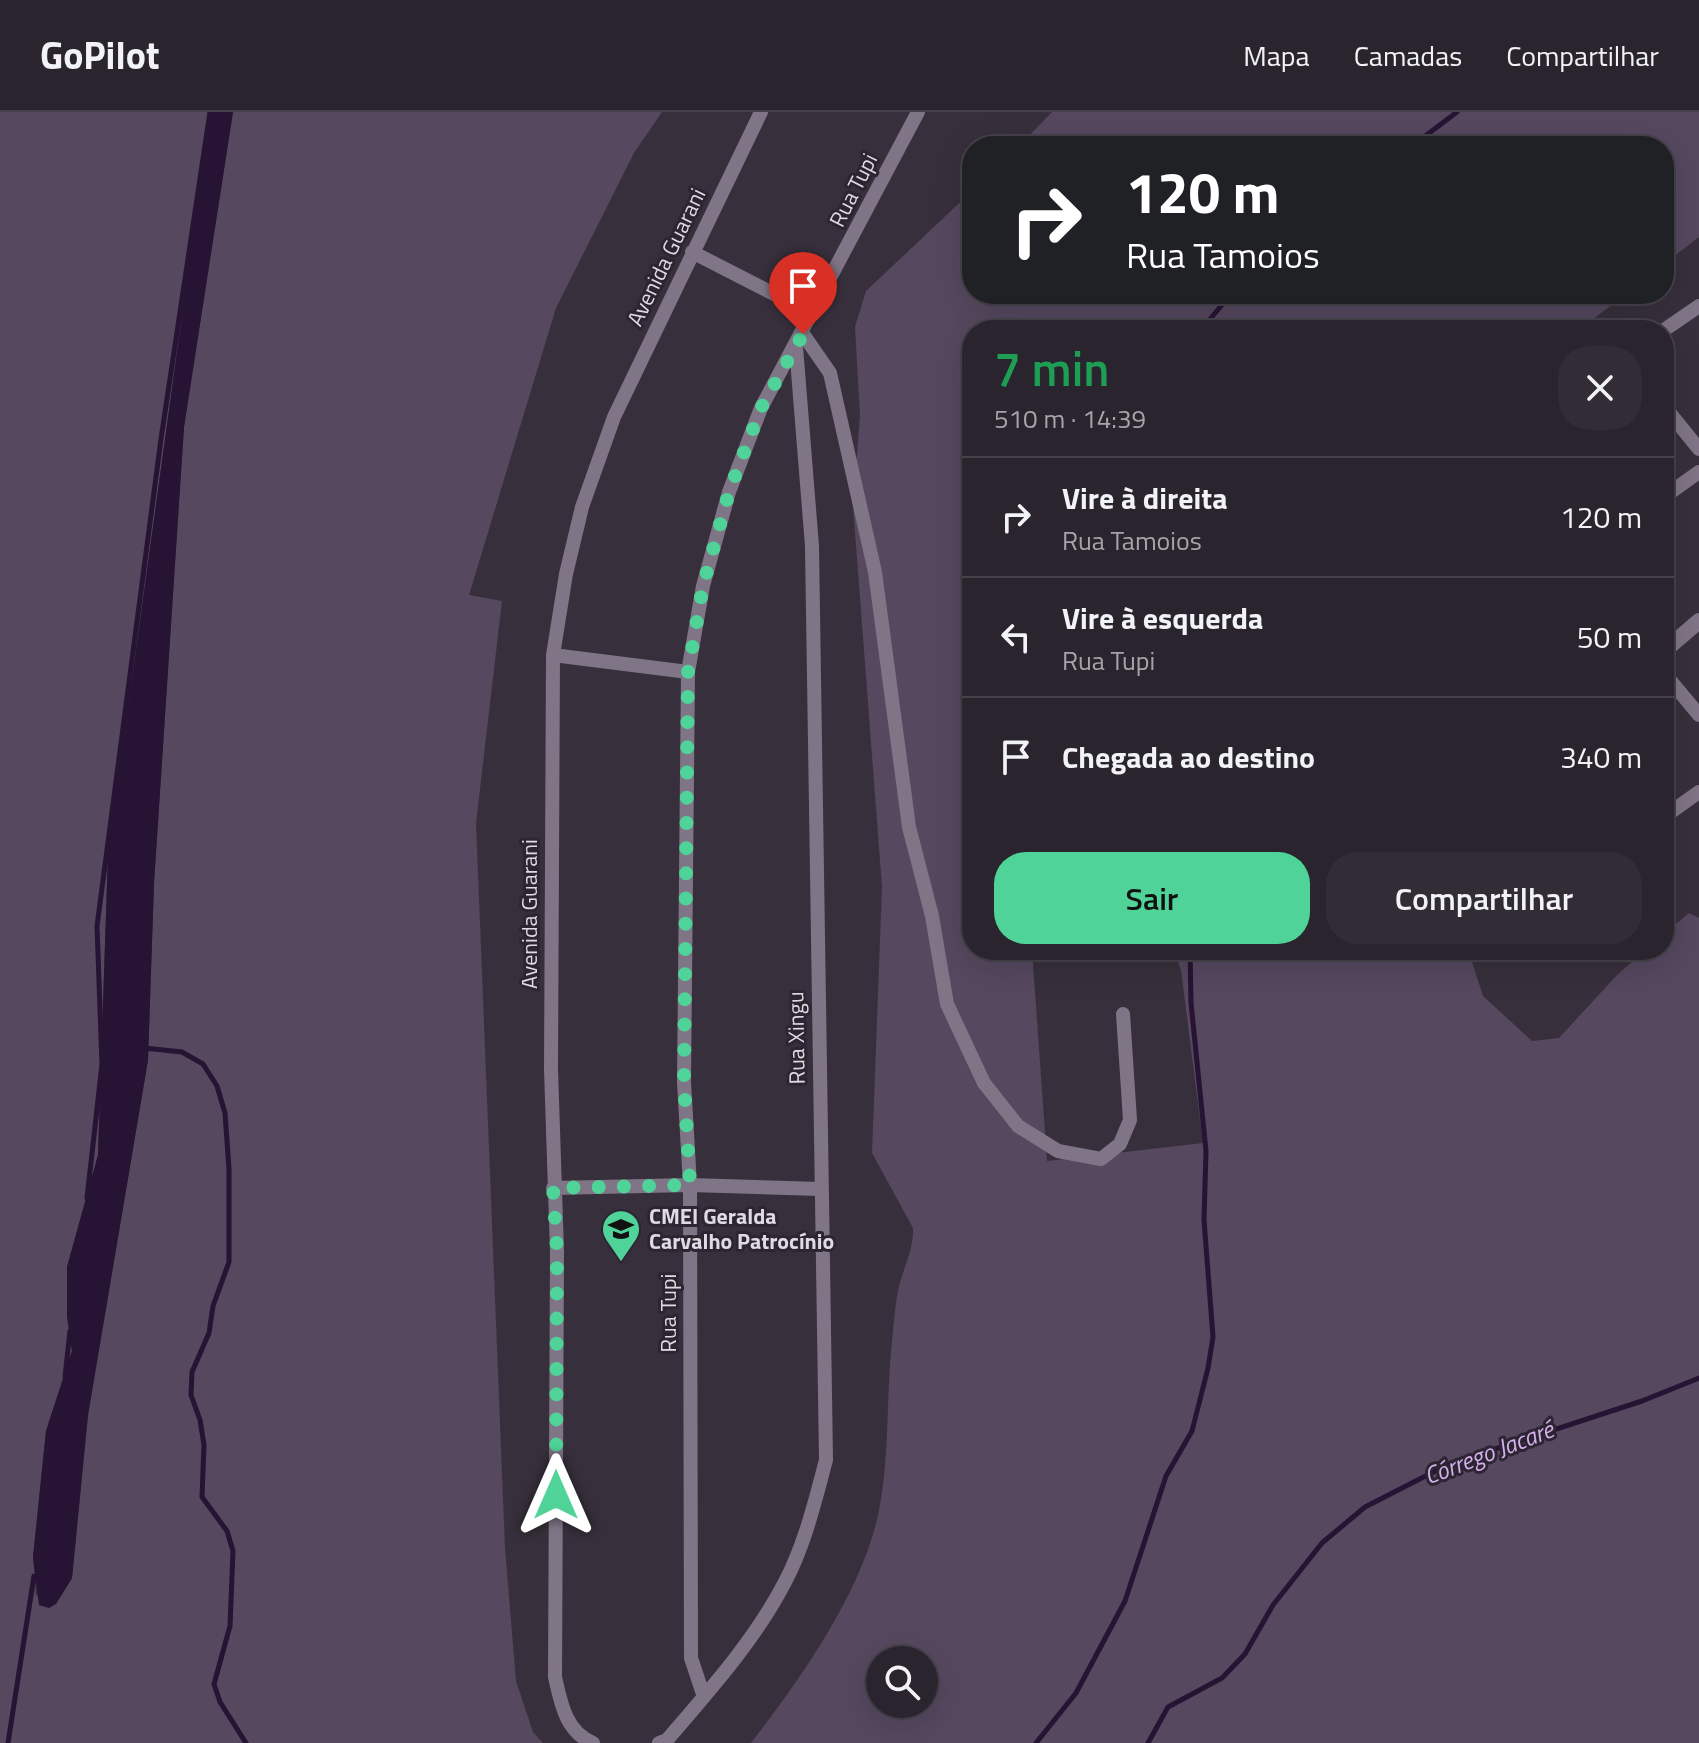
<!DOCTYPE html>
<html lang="pt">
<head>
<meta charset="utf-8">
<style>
	body { margin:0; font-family:"Titillium Web",sans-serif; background:#312c35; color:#f1f3f6; height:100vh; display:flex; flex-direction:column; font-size:30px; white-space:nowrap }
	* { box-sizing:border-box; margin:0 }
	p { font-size:26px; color:#a5a4aa }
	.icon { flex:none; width:44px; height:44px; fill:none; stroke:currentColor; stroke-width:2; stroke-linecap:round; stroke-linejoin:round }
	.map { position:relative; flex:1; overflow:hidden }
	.sheet { position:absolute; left:962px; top:208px; width:712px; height:640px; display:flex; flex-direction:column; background:#29242d; border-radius:32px; box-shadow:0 8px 32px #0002,0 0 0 2px #454149 }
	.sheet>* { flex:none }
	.banner { position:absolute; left:962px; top:24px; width:712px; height:168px; border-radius:32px; box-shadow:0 8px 32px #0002,0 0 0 2px #454149; background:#202124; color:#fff; overflow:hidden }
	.buttons { position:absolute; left:866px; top:1534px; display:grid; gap:16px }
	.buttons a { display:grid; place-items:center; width:72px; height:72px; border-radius:50%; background:#29242d; box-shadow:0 8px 32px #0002,0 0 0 2px #454149; font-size:40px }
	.pin { position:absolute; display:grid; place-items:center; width:68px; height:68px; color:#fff; margin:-82px -34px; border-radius:50% 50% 50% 0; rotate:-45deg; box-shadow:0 0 8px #0007 }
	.pin .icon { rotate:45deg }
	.me { position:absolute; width:88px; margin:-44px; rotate:0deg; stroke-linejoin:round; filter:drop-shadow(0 0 6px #0008) }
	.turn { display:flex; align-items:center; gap:28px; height:168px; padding:0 32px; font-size:36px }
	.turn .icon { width:104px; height:104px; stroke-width:2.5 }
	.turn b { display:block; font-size:56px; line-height:68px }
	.round { display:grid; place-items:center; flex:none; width:84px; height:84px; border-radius:32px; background:#312c35 }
	.overview { display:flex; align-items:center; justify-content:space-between; height:136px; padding:0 32px }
	h1 { font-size:48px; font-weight:600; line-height:60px; color:#1e9e55 }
	.action { display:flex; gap:16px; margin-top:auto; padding:16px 32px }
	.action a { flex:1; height:92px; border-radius:32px; background:#50d398; color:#111; font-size:32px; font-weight:600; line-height:92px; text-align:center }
	.action a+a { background:#312c35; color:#f1f3f6 }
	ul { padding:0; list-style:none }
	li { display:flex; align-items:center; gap:24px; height:120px; padding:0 32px; border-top:2px solid #454149 }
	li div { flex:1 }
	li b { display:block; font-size:30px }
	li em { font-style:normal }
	header { display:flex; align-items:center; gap:48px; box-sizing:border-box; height:112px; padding:0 40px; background:#29242d; border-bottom:2px solid #454149 }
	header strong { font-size:38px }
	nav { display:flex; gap:44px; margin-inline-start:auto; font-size:28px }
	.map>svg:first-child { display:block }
	.green { fill:#55485f; fill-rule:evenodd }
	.water { fill:#271333 }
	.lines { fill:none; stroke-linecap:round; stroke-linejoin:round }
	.stream { stroke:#271333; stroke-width:5 }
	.minor { stroke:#7f7586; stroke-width:14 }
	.tertiary { stroke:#7f7586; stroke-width:16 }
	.route { stroke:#50d398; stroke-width:14; stroke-dasharray:0 25.2 }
	.labels { text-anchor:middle; stroke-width:6; stroke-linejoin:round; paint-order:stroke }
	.street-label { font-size:22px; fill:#dfdbe3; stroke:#2d2632 }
	.poi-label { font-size:22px; font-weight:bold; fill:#dfdbe3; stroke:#2d2632; text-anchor:start }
	.water-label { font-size:24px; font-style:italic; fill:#d5b1ef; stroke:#2d2632 }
</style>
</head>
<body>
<header>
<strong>GoPilot</strong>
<nav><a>Mapa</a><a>Camadas</a><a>Compartilhar</a></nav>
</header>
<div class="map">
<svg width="1699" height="1631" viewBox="0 0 1699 1631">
	<rect width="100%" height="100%" fill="#37303c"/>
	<!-- green -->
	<path class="green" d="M0,0h210l-102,742 -10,301 -31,112v49l5,35 -26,80 -13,126 3,38 20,9 16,-26 16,-163 60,-355 6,-177 30,-456 49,-315h429l-28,41 -78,155 -87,287 33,6 -26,222 29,725 11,133 17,51 10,11h-543z
		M1052,0h647v125l-35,27v-118h-645z
		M972,79v103h654l-47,36h-607v620h60l15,211 156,-18 -22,-173 -8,-20h295l15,46 49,45 27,-3 58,-63 29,-25h18v-16l25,-21 10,5v825h-948c49,-63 113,-154 128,-233 11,-55 7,-113 13,-169 2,-18 3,-37 7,-55 5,-19 15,-38 14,-58l-41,-75 10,-266 -29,-381 7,-90 -5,-89 11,-36zM880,1548h44v44h-44z"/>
	<!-- water -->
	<path class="water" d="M210,0h23l-49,315 -30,456 -6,177 -60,355 -16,163 -16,26 -7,4 -10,-3 -6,-48 13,-126 26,-80 -5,-35v-49l31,-112 10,-301z"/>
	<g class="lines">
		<!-- stream -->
		<path class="stream" d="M1412,34l45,-34
			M1201,218l30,-36
			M144,936l38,4 21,12 14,22 8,27 4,56v93l-16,44 -4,27 -17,39 -1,23 9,25 4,25 -2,52 25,34 6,20 -3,75 -16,58 6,18 26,41
			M87,1086l15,-134 -5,-138 64,-487 49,-327
			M65,1265l5,-46
			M8,1631l26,-167
			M1036,1631l40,-50 49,-92 41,-125 26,-45 16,-63 5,-31 -9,-117 2,-69 -15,-148 -1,-53
			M1148,1631l20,-36 54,-29 23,-24 28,-49 49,-62 43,-36 84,-43 193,-63 57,-23"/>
		<!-- minor -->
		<path class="minor" d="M692,140l121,62
			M1664,218l35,-24
			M803,222l27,39 45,199 34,255 23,89 15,88 37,79 34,43 40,25 43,8 19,-15 10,-24 -7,-106
			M1664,294l35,43
			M1664,385l35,-25
			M553,543l135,17
			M1664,561l35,42
			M1664,705l35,-25
			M553,1076l137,-3 129,4
			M704,1585l-13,-39 -1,-473 -6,-103 4,-410 15,-86 26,-94 32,-84 157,-296
			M593,1631c-27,-11 -32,-39 -38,-66l2,-426 -6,-182 2,-414 13,-81 16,-67 32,-90 147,-305
			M659,1631l8,-3c42,-49 88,-100 118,-158 20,-38 30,-81 41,-122l-14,-914 -16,-199"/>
		<!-- tertiary -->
		<path class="tertiary" d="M1664,539l35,-30"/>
	</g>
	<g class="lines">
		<!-- route -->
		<path class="route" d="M556,1383l1,-244 -4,-63 137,-3 -6,-103 4,-410 15,-86 26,-94 32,-84 42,-74"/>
	</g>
	<!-- icons -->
	<defs>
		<symbol id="school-pin" viewBox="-11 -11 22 30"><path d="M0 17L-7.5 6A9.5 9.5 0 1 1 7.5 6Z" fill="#50d398" stroke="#2d2632"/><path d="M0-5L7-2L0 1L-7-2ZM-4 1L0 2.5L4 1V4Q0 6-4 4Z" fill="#111"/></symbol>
	</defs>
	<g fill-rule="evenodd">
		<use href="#school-pin" x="599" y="1095" width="44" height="60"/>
	</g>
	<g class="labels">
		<!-- street labels -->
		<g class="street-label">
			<text transform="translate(853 78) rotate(-63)" y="8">Rua Tupi</text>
			<text transform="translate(666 145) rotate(-64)" y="8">Avenida Guarani</text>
			<text transform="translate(529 802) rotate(-90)" y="8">Avenida Guarani</text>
			<text transform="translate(796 926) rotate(-91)" y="8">Rua Xingu</text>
			<text transform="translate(668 1201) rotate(-90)" y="8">Rua Tupi</text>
		</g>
		<!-- poi labels -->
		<g class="poi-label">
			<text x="649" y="1112">CMEI Geralda<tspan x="649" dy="25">Carvalho Patrocínio</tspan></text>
		</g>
		<!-- water labels -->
		<g class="water-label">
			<text transform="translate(1489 1341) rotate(-21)" y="8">Córrego Jacaré</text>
		</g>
	</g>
</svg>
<div class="buttons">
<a><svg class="icon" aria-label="search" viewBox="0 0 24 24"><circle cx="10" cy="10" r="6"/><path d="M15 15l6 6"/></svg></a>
</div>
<div class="pin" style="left:803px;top:222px;background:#d93025"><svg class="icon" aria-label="arrive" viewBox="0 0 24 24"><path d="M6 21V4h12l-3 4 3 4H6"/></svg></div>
<svg class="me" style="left:556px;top:1383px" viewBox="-20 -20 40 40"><path d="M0-17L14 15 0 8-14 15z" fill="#50d398" stroke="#fff" stroke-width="4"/></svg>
<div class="banner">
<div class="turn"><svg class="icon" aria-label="right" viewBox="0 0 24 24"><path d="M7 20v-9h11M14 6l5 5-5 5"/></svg><div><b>120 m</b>Rua Tamoios</div></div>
</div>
<section class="sheet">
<div class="overview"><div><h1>7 min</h1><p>510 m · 14:39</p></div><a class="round"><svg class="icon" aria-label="close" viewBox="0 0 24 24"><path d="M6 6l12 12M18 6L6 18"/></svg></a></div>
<ul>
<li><svg class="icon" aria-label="right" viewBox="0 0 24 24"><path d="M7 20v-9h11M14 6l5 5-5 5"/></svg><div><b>Vire à direita</b><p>Rua Tamoios</p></div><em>120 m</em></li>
<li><svg class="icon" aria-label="left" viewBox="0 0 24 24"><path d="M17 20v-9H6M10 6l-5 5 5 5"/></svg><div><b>Vire à esquerda</b><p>Rua Tupi</p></div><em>50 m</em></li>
<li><svg class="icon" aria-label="arrive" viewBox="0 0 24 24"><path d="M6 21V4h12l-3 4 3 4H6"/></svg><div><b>Chegada ao destino</b></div><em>340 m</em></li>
</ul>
<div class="action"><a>Sair</a><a>Compartilhar</a></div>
</section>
</div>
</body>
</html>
